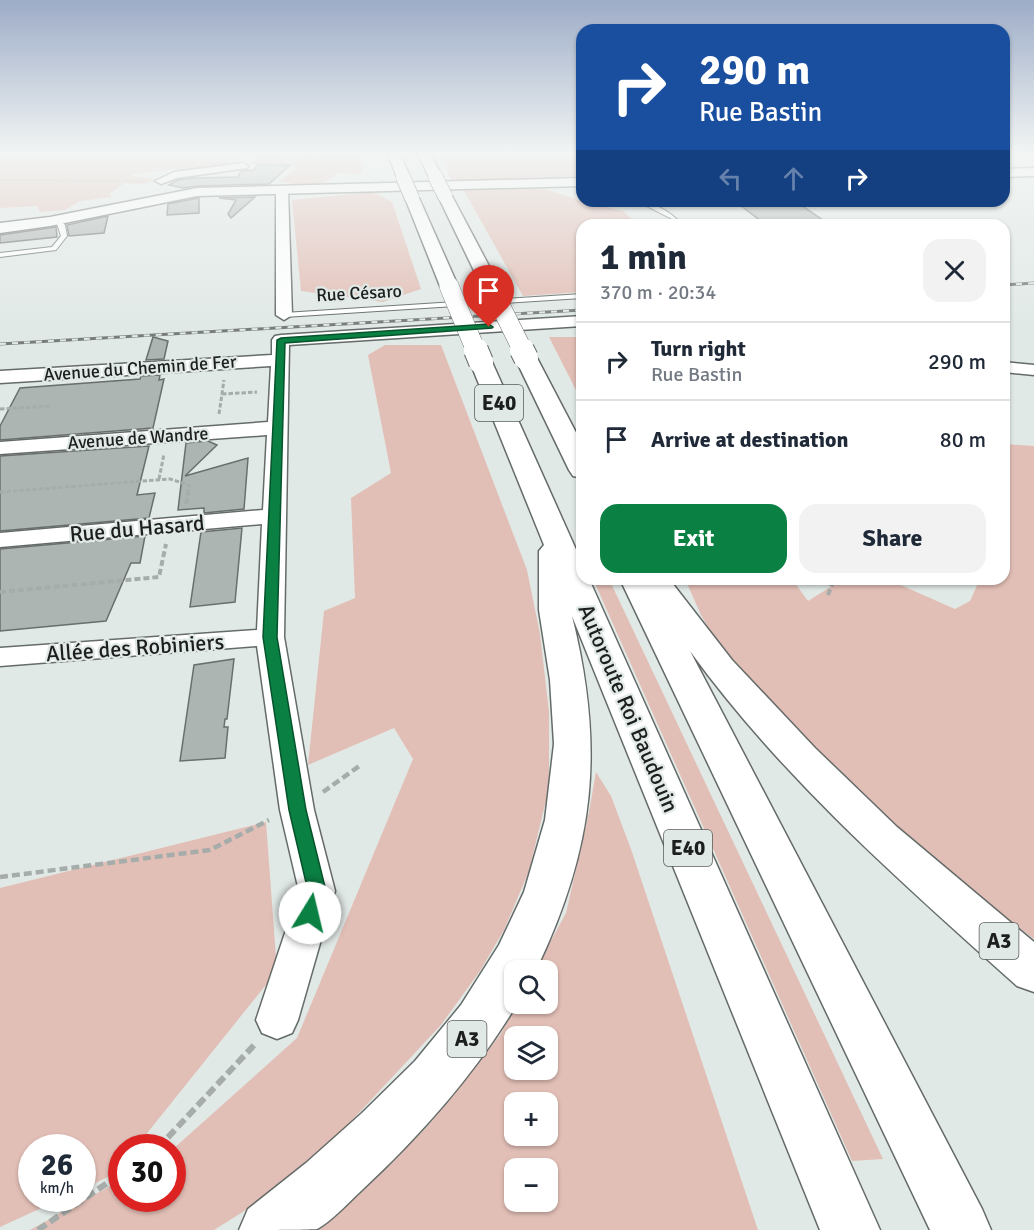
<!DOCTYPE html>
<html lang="en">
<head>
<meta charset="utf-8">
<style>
	body { margin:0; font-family:Signika,sans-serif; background:#f2f2f3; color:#1f2937; height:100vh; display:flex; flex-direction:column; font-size:22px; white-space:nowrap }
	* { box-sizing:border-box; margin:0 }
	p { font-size:20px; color:#747a83 }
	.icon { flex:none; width:33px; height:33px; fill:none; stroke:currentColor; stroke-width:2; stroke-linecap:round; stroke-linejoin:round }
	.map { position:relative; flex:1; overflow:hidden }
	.drawer { position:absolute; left:576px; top:219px; width:434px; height:366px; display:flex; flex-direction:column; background:#fff; border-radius:18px; box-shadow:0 2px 4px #0004 }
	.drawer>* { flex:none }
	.top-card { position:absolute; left:576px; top:24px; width:434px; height:183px; border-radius:18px; box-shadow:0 2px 4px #0004; background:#1a4fa0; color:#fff; overflow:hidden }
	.fabs { position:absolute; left:504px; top:960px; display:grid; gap:12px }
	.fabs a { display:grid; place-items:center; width:54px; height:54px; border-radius:12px; background:#fff; box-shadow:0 2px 4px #0004; font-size:30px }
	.speed { position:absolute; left:18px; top:1134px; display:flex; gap:12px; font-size:30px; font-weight:700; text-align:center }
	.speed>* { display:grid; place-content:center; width:78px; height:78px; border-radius:50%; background:#fff; box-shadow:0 2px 4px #0004; line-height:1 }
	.speed small { font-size:15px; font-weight:400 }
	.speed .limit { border:9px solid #d22; background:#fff; color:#111 }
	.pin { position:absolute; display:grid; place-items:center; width:51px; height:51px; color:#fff; margin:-62px -26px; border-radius:50% 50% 50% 0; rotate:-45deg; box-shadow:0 0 6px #0007 }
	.pin .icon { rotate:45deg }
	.me { position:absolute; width:66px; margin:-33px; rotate:9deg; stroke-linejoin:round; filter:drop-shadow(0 0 4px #0008) }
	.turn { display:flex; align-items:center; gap:21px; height:126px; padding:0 24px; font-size:27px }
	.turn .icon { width:78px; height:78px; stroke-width:2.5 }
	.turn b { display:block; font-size:42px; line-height:51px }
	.lanes { display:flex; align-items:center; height:57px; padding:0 24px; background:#0003; justify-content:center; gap:30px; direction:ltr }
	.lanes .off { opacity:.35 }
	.round { display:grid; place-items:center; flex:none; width:63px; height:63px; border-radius:18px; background:#f2f2f3 }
	.overview { display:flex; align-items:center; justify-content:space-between; height:102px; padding:0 24px }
	h1 { font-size:36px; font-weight:800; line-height:45px }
	.cta { display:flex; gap:12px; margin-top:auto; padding:12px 24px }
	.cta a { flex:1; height:69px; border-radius:18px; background:#0b8043; color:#fff; font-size:24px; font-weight:800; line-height:69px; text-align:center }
	.cta a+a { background:#f2f2f3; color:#1f2937 }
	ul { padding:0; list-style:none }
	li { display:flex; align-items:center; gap:18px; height:78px; padding:0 24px; border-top:2px solid #e0e1e3 }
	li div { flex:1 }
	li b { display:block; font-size:22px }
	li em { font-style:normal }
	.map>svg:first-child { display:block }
	.green { fill:#e2bfb6; fill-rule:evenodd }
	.building { fill:#adb5b2; stroke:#696f6d; stroke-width:1.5 }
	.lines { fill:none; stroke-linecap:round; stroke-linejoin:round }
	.service-casing { stroke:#646b68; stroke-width:2 }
	.minor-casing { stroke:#646b68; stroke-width:3 }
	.tertiary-casing { stroke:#646b68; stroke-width:3 }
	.motorway-casing { stroke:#646b68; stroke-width:3 }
	.path-far4 { stroke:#a6acaa; stroke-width:1.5; stroke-dasharray:3 1.5; stroke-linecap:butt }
	.path-far3 { stroke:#a6acaa; stroke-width:3; stroke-dasharray:4.5 2; stroke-linecap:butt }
	.path-far2 { stroke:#a6acaa; stroke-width:4; stroke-dasharray:6 3; stroke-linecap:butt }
	.path-far1 { stroke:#a6acaa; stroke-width:4.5; stroke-dasharray:8 4; stroke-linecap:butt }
	.path { stroke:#a6acaa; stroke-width:6; stroke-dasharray:10 4.5; stroke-linecap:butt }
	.service { fill:#fff; fill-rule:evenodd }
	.minor { fill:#fff; fill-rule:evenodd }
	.tertiary { fill:#fff; fill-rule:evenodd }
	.motorway { fill:#fff; fill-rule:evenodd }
	.rail-casing { stroke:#787d7b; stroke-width:3 }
	.rail { stroke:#e1e9e6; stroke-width:2; stroke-dasharray:6; stroke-linecap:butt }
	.motorway-bridge-far2-casing { stroke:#646b68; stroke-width:16; stroke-linecap:butt }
	.motorway-bridge-far1-casing { stroke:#646b68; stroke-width:20; stroke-linecap:butt }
	.motorway-bridge-casing { stroke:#646b68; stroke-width:26; stroke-linecap:butt }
	.motorway-bridge-far2 { stroke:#fff; stroke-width:14 }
	.motorway-bridge-far1 { stroke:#fff; stroke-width:19 }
	.motorway-bridge { stroke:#fff; stroke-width:24 }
	.route { fill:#0b8043; stroke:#07532c; stroke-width:1.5 }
	.labels { text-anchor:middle; stroke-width:4.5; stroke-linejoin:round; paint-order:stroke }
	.far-street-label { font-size:18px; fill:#1c1f1e; stroke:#e1e9e6 }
	.shield { fill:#e1e9e6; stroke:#575c5a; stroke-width:1.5 }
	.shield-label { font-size:21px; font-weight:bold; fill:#1c1f1e }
	.street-label { font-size:22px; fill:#1c1f1e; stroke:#e1e9e6 }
</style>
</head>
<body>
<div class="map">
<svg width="1034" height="1230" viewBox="0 0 1034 1230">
	<rect width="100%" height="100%" fill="#e1e9e6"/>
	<!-- green -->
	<path class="green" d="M12,154h236l-9,5 -8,1 -1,6 -50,5 -5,-2 -42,5 -2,2 25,3 -12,5 -20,-1 -15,11 3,3 -32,4 -15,9 -25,2 -3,-6 -37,2v-50z
		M260,154h100l5,12 -5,8 -21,-2c-16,17 -39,14 -60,9l17,-12 -3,-5h-45l5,-7z
		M439,154h143v26l-129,3z
		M463,189h82l37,12 41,10 16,14h-57v67l-59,4z
		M373,192l19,10 29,87 -38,13 -82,-11 -9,-91z
		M549,337h33v64l-2,-3z
		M385,345h56l86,225 13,64 9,78v76l-20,83 -25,59 -24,41 -39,54 -100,107 -82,70 -45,28h-184l91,-50 1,18h50l1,-49 124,-111 116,-279 -19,-31 -86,37 16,-154 31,-13 -4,-100 40,-25 -23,-118z
		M1004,444l30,2v493l-93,-69 -175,-165 -51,-66 -14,-24 -16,-36h107l16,22 35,-22h44l68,30 15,-8 10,-22h24z
		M593,579h16l274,580 -31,2z
		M596,772l15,24 20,53 127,381h-439l108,-103 73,-92 17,-31h31v-34h-13l31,-57 23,-101zM514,1036h34v34h-34zM514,1102h34v34h-34zM514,1168h34v34h-34z
		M266,822l11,149 -141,176 -14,1 -1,18 -5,7 -33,16 -1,-41h-50v50l29,1 -61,28v-339z"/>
	<!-- building -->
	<path class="building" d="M257,165h33l-21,19 -72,2 -14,2 -14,-3 9,-5 18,-2 42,-1 3,-6 13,-1z
		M255,197l-24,21 -3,-4 8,-14 -17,-2z
		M199,198v15l-32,2 1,-11z
		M735,201h60l35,24h-64z
		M108,216l-4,17 -35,3 -2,-11z
		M56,227l1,10 -57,6v-8z
		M153,337l15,4 -4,18 -18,1z
		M160,375l-1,5 5,-1 -11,49 -153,12v-14l20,-38 120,-9 1,-3z
		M208,441l9,4 -32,31 63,-18 -4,51 -40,4v-5l-26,2 8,-67z
		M149,446l-12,49 18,-2 -6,25 -149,13v-75z
		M242,528l-7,74 -45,5 11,-75z
		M145,536l-5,27h-9l-25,58 -106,10v-82z
		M234,659l-7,60h-2l-1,8h4l-3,31 -45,3 14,-96z"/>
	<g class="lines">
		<defs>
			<path id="service" d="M637,201c15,0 36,12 45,24h-6l-4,-6z
				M59,219l6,6 2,11 -11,14 -56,7v-4l52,-6 9,-11 -5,-15z
				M582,294v4l-298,19 -4,-2 4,-2z"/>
			<path id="minor" d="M243,163l5,3 -1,2 -70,10 -16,6 -6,-3 19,-9z
				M282,186l6,4 4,125 -8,5 -8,-5v-125z
				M582,316v10l-293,19 -5,292 30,173 21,81 -37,129 -6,13 -15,6 -15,-6 -6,-13 43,-129 -19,-81 -23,-164 -257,20v-18l257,-18 5,-106 -262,23v-14l263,-23 4,-75 -267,19v-12l268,-20 3,-56 -271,17v-12l272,-16v-15l3,-4 6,-1z
				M1004,362l30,3v10l-30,-3z"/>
			<path id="tertiary" d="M1034,168v8l-30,1v-8z
				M582,178v8l-385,10 -147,30 -50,7v-10l50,-6 147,-29z"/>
			<path id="motorway" d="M388,154h12l10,23 -2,3h-10z
				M418,154h12l12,22 -2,3h-10z
				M445,192l7,4 46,87 -2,4h-14l-2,-4 -42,-87z
				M412,194l7,4 39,88 -2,4h-14l-2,-4 -35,-88z
				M526,351l8,2 3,5 45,86v34l-9,-2 -4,-6 -54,-112 3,-5z
				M481,355l8,2 3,5 90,201v16h7l291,651h-60l-248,-614c33,133 23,231 -36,354h-22v34h3c-42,70 -95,130 -155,186 -12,11 -31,32 -45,39 -9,1 -64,1 -78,1l9,-21 58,-46 56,-50 53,-52 46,-56 38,-60 25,-53 21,-72 9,-76 -4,-64 -11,-70v-59l5,-6 -74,-183 3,-5z
				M620,579h49l63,81 83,88 82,79 137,115v50l-17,-6c-116,-104 -235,-208 -327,-335l292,558 9,21h-61z"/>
		</defs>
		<!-- service casing -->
		<use href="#service" class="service-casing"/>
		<!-- minor casing -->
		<use href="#minor" class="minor-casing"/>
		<!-- tertiary casing -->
		<use href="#tertiary" class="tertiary-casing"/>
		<!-- motorway casing -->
		<use href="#motorway" class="motorway-casing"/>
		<!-- path-far4 -->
		<path class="path-far4" d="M312,154l-7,2 10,15
			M324,154l10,17
			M265,155h24
			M324,156l28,-2
			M260,159h20
			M326,161l28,-2
			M257,162l10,-8
			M260,163h13
			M331,168l25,-1 -4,-13
			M0,180l143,1"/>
		<!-- path-far3 -->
		<path class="path-far3" d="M222,394l35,-2
			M0,409l52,-3
			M219,414l5,-34
			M159,479l5,-25
			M0,492l170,-13 19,6 -2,10"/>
		<!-- path-far2 -->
		<path class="path-far2" d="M186,504l2,-11
			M0,592l159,-15 7,-33
			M828,595l6,-16"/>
		<!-- path-far1 -->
		<path class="path-far1" d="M323,792l39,-28
			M0,877l210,-27 59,-30"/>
		<!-- path -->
		<path class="path" d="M158,1148l98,-105
			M38,1230l84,-57"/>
		<!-- service -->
		<use href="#service" class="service"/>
		<!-- minor -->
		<use href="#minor" class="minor"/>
		<!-- tertiary -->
		<use href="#tertiary" class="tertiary"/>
		<!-- motorway -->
		<use href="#motorway" class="motorway"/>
		<defs>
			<path id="rail" d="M1004,285l30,-2
				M0,344l582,-34"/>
		</defs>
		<!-- rail casing -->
		<use href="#rail" class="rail-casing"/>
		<!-- rail -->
		<use href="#rail" class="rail"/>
		<defs>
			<path id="motorway-bridge-far2" d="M435,176l10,20
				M403,177l9,21"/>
			<path id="motorway-bridge-far1" d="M489,283l34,68
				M449,286l27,65"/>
			<path id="motorway-bridge" d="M476,350l5,12
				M522,350l4,8"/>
		</defs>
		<!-- motorway-bridge-far2 casing -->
		<use href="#motorway-bridge-far2" class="motorway-bridge-far2-casing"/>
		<!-- motorway-bridge-far1 casing -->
		<use href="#motorway-bridge-far1" class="motorway-bridge-far1-casing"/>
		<!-- motorway-bridge casing -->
		<use href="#motorway-bridge" class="motorway-bridge-casing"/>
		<!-- motorway-bridge-far2 -->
		<use href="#motorway-bridge-far2" class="motorway-bridge-far2"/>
		<!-- motorway-bridge-far1 -->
		<use href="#motorway-bridge-far1" class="motorway-bridge-far1"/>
		<!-- motorway-bridge -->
		<use href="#motorway-bridge" class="motorway-bridge"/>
	</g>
	<!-- sky -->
	<linearGradient id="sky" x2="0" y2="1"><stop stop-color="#9dacc7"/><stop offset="0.47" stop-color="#f2f5f4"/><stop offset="1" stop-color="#f2f5f4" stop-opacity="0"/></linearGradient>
	<rect width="1034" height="326" fill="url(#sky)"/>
	<!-- route -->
	<path class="route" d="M489,324l4,3 -1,1 -207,15 -8,294 29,173 20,81 -9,27 -7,3 -6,-3 -3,-5 7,-22 -19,-81 -26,-173 14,-297 4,-2z"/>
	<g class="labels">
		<!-- far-street labels -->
		<g class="far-street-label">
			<text transform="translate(359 293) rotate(-3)" y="6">Rue Césaro</text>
			<text transform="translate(140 368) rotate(-4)" y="6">Avenue du Chemin de Fer</text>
			<text transform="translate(138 438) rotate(-4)" y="6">Avenue de Wandre</text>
		</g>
		<!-- shield labels -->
		<g class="shield">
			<rect x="475" y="385" width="48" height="36" rx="4.5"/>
			<rect x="664" y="830" width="48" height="36" rx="4.5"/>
			<rect x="979.5" y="923" width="39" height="36" rx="4.5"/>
			<rect x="447.5" y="1021" width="39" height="36" rx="4.5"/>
		</g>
		<g class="shield-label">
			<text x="499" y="410">E40</text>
			<text x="688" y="855">E40</text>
			<text x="999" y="948">A3</text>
			<text x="467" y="1046">A3</text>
		</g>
		<!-- street labels -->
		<g class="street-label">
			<text transform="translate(137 528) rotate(-5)" y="8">Rue du Hasard</text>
			<text transform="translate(135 647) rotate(-4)" y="8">Allée des Robiniers</text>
			<text transform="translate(629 708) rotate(67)" y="8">Autoroute Roi Baudouin</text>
		</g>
	</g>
</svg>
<div class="fabs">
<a><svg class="icon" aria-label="search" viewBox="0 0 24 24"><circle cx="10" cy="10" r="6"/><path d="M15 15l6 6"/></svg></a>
<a><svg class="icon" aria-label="layers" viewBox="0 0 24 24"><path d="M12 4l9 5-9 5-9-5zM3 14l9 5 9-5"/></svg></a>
<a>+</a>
<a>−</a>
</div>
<div class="speed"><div>26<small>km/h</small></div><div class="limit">30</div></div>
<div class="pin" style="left:489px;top:327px;background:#d93025"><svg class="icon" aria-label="arrive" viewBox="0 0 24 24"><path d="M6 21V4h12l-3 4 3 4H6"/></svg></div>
<svg class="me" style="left:310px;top:913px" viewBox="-20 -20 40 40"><circle r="19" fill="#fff"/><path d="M0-13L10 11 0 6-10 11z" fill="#0b8043"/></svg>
<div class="top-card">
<div class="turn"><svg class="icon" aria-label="right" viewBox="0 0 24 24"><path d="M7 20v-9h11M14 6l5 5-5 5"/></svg><div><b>290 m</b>Rue Bastin</div></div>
<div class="lanes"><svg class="icon off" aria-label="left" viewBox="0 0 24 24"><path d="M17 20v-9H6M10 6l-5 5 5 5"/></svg><svg class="icon off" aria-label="ahead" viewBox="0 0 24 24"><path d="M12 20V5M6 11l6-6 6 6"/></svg><svg class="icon" aria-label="right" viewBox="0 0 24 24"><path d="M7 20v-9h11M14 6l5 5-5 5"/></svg></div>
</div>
<section class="drawer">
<div class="overview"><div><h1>1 min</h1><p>370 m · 20:34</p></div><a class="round"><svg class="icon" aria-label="close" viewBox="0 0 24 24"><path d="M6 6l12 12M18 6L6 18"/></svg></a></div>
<ul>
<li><svg class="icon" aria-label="right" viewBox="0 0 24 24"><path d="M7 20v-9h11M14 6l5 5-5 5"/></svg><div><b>Turn right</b><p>Rue Bastin</p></div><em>290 m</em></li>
<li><svg class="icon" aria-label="arrive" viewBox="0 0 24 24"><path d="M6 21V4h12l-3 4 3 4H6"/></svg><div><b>Arrive at destination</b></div><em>80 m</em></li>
</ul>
<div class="cta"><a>Exit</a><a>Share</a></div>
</section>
</div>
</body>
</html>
